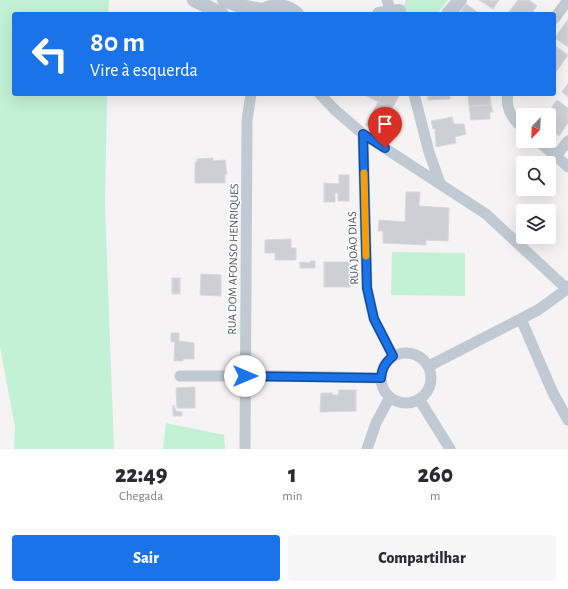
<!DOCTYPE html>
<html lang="pt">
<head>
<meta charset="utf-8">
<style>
	body { margin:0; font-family:"Alegreya Sans",sans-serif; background:#f7f7f7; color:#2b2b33; height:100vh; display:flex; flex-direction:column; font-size:15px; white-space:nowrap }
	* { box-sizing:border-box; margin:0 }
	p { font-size:13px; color:#7c7c81 }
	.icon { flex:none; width:22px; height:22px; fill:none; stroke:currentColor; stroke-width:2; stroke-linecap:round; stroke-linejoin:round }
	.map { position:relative; height:449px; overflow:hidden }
	.drawer { display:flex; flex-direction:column; background:#fff; flex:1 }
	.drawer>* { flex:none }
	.hud { position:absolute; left:12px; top:12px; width:544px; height:84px; border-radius:4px; box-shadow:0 4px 16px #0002; background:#1a73e8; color:#fff; overflow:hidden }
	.needle { width:26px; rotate:203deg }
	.tools { position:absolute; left:516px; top:108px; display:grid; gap:8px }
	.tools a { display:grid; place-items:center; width:40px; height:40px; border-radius:4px; background:#fff; box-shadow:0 4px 16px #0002; font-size:20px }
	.pin { position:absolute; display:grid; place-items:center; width:34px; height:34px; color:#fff; margin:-41px -17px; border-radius:50% 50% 50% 0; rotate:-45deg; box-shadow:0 0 4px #0007 }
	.pin .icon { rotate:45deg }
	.me { position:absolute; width:44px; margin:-22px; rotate:90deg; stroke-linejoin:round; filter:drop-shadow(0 0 3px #0008) }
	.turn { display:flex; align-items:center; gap:14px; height:84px; padding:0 12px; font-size:18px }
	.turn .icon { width:52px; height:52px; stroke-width:2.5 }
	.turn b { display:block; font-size:28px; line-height:34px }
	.eta { display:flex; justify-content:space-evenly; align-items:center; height:68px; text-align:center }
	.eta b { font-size:24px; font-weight:800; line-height:28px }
	.button { display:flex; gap:8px; margin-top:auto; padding:8px 12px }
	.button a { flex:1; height:46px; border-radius:4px; background:#1a73e8; color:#fff; font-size:16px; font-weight:800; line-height:46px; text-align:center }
	.button a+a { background:#f7f7f7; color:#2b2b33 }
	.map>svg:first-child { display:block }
	.green { fill:#c3f1d5 }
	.building { fill:#cdcfd5; stroke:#d7d9de }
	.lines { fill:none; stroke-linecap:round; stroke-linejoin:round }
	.minor { stroke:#c1cad2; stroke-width:11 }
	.tertiary { stroke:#c1cad2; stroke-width:14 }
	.route-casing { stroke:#114b97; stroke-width:10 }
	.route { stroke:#1a73e8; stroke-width:7 }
	.slow { stroke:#f59e0b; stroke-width:7 }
	.labels { text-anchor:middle; stroke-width:3; stroke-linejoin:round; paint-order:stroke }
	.street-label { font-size:12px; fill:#4a5661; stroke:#fff }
</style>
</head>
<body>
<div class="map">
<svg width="568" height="449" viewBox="0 0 568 449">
	<rect width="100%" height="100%" fill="#f5f3f3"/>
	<!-- green -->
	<path class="green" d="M0,0h109l-1,14h-94v80h93l-2,112 9,243h-100l1,-22 -15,-80z
		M406,0h42l-11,14h-32l-1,-9z
		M392,252l73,1v43l-74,-1z
		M166,423l58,12 1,14h-62z"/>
	<!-- building -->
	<path class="building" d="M479,0h20l-6,9z
		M518,0h11l8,6 -4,5 4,3 -29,-1z
		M466,4l14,10h-21z
		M568,19v28l-13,-9z
		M554,45l14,10 -14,20z
		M568,84v13l-6,-5z
		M363,94h37l-8,15z
		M428,94h22v5l-22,1z
		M468,94h22l1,11 -22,1z
		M557,100l11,8v15l-9,13 -10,-7v-14h-3z
		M378,102l21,11 -12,23 -21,-11z
		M491,105l2,7h-3v7l-19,1 -2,-14z
		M452,117l2,7h10l2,10 -11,3 1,6 -20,4 -1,-18h-2l-2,-8z
		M213,158v3l12,-1 2,14h-2v9h-30v-21h2v-3z
		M339,175h10v26h-11v-8h-3v9h-11v-19l15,1z
		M406,192h14l-1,14 30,2 -1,33 -22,-1v5l-43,-2v-12h-5l1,-11 26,2z
		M291,239v9h5v12h-21v-7h-10v-13z
		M310,261h5v7h-15v-6l10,1z
		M324,262h26l1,25h-27z
		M201,274l20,1v21l-21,-1z
		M172,278h8v16h-8z
		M171,333h8v8l15,2v16h-11v2h-9l1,-19h-4z
		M195,387v21h-18l-1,-20z
		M339,390h17v21l-36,1 1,-19h11l1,2h5z
		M174,405l2,6 6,1v4h-9v-10z"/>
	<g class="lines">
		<!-- minor -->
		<path class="minor" d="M387,0l4,12
			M554,19l14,-19
			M320,94l15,16 28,24 123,80 82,76
			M414,94l15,58 11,31
			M508,94c-3,15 4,25 15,34
			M363,134l4,154 7,31 19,37
			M538,141l18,15
			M568,141l-12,15 12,11
			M521,319l32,74 15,27
			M381 378a25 25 0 1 1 50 0a25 25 0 1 1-50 0Z
			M429,366l109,-56 29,-21 1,-3
			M180,376h101l100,2
			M419,399l31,50
			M245,449l2,-329 4,-26
			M367,449l9,-26 14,-26"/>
		<!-- tertiary -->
		<path class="tertiary" d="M194,0l28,14
			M224,0l16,6 22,4
			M258,14c11,-10 27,-11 39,0
			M379,14l20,-3
			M448,14l12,-14"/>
	</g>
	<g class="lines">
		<defs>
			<path id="route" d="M245,376l136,2c1,-10 4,-15 12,-22l-19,-37 -7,-31 -4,-154 22,14"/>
		</defs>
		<!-- route casing -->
		<use href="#route" class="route-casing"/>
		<!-- route -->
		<use href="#route" class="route"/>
		<!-- slow -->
		<path class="slow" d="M364,173l2,83"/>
	</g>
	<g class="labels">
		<!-- street labels -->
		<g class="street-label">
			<text transform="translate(353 248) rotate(-92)" y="4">RUA JOÃO DIAS</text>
			<text transform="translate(233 259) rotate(-89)" y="4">RUA DOM AFONSO HENRIQUES</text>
		</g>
	</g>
</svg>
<div class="tools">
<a><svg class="needle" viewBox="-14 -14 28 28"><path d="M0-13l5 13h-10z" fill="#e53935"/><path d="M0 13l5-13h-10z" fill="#7c7c81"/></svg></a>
<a><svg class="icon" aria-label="search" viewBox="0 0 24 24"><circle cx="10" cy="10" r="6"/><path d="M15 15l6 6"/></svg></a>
<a><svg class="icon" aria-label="layers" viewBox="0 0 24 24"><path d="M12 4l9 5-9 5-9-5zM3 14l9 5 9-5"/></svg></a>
</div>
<div class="pin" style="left:385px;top:148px;background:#d93025"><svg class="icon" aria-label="arrive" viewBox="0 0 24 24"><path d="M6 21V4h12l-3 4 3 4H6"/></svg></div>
<svg class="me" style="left:245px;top:376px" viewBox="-20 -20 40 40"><circle r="19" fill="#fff"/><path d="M0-13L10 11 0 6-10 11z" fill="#1a73e8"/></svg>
<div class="hud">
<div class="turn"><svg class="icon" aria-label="left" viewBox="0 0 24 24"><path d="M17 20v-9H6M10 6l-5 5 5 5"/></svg><div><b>80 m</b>Vire à esquerda</div></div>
</div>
</div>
<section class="drawer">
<div class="eta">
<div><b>22:49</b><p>Chegada</p></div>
<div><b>1</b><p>min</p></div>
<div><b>260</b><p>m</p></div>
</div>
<div class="button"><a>Sair</a><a>Compartilhar</a></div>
</section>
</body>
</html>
